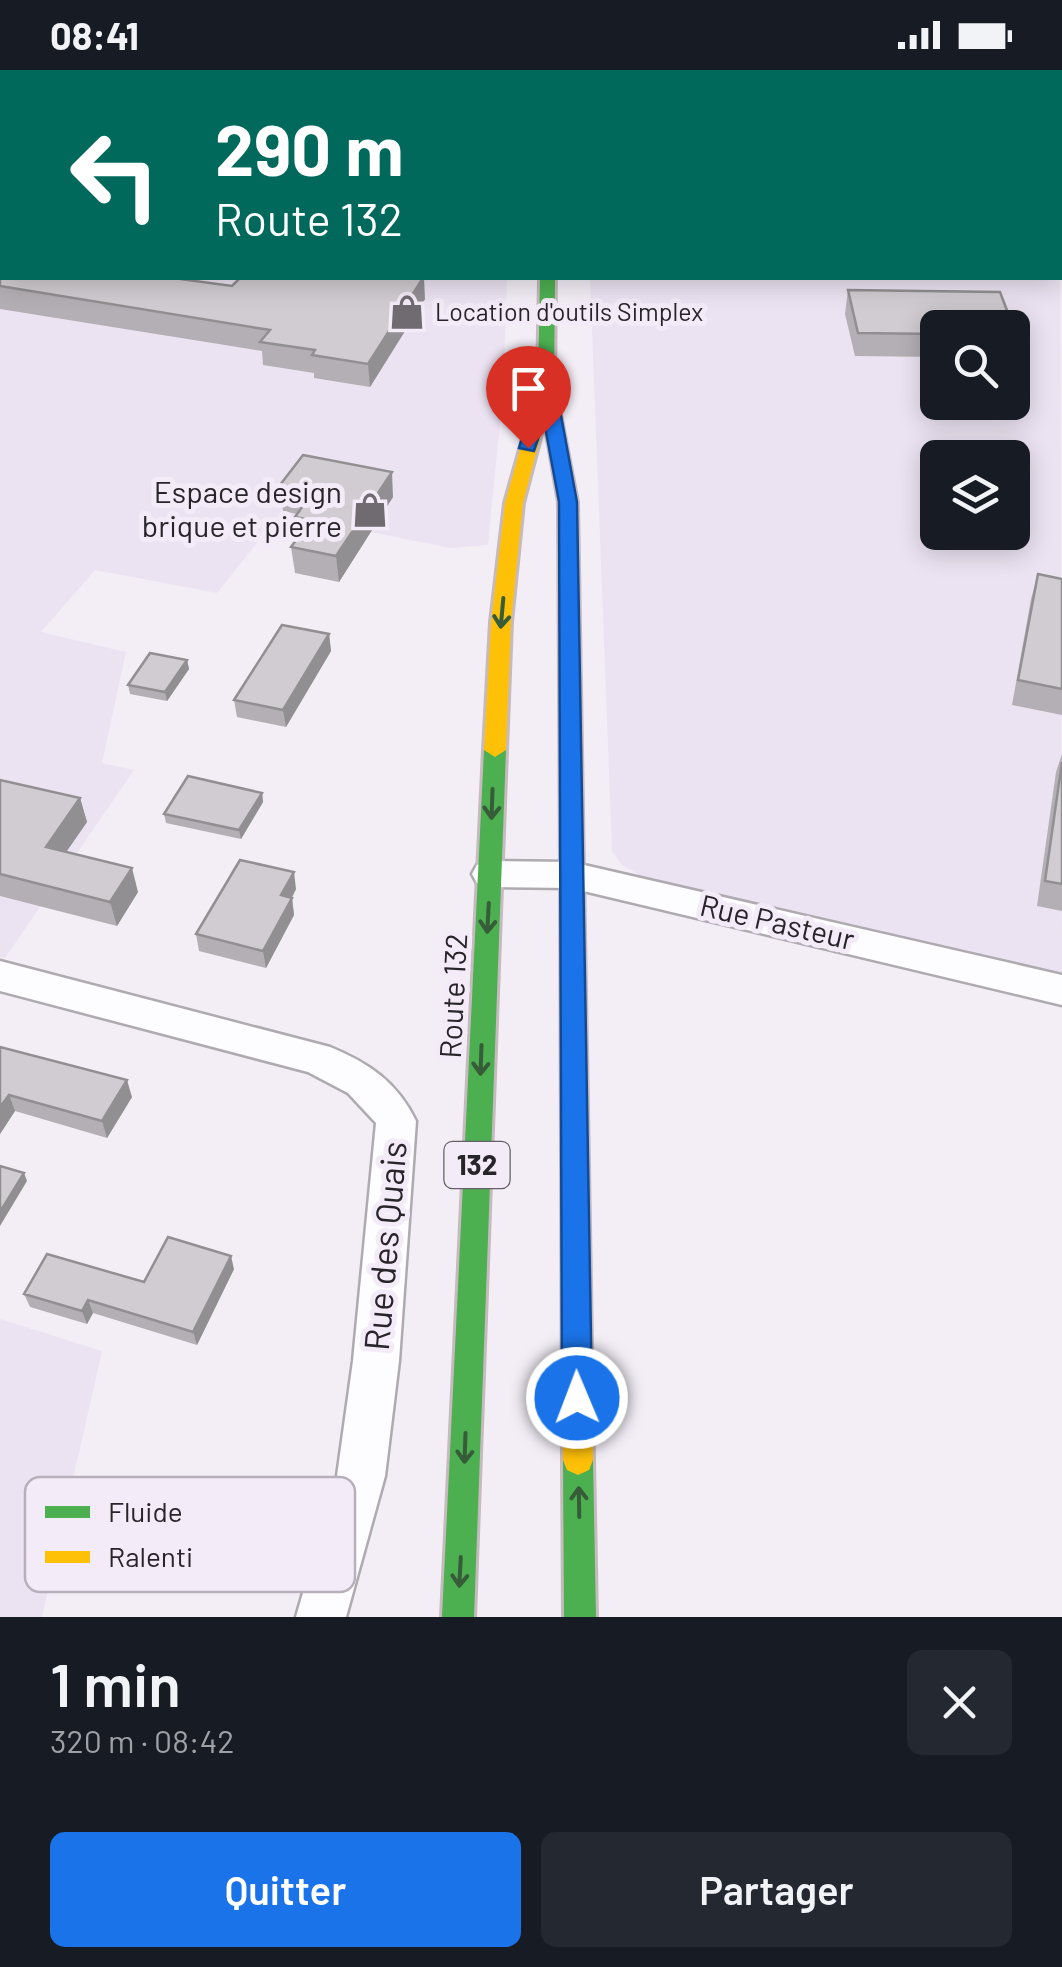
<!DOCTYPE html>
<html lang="fr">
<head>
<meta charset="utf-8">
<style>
	body { margin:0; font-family:Barlow,sans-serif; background:#242831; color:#f1f3f6; height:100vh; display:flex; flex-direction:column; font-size:38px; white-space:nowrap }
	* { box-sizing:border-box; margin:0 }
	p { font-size:32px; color:#9ea1a6 }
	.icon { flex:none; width:55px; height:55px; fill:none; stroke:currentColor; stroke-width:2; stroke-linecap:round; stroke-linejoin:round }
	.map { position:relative; height:1547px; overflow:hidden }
	.panel { display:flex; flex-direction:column; background:#171b24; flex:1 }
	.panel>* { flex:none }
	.hud { position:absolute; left:0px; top:0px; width:1062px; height:210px; box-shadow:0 5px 25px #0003; background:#00695c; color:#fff; overflow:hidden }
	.tools { position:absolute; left:920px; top:240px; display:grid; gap:20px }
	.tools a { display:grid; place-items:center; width:110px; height:110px; border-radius:15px; background:#171b24; box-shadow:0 5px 25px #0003; font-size:50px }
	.pin { position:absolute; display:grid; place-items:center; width:85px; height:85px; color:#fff; margin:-102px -42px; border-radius:50% 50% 50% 0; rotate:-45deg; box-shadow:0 0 10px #0007 }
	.pin .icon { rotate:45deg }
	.me { position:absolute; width:110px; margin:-55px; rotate:359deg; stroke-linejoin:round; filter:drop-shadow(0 0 8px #0008) }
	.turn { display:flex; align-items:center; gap:35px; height:210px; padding:0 50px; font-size:45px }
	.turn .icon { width:130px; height:130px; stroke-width:2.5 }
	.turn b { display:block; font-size:70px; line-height:85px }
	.round { display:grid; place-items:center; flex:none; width:105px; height:105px; border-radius:15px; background:#242831 }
	.head { display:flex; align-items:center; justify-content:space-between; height:170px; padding:0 50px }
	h1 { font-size:60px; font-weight:600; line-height:75px }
	.primary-button { display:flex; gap:20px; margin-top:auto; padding:20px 50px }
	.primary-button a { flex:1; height:115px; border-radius:15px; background:#1a73e8; color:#fff; font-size:40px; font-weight:600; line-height:115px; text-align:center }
	.primary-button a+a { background:#242831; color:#f1f3f6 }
	.status { display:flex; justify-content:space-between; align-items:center; height:70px; padding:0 50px; background:#171b24; direction:ltr }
	.status svg { height:28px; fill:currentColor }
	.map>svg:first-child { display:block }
	.built { fill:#ece3f2; fill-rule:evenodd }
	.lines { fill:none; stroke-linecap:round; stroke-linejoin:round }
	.lane-casing { stroke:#aeaab0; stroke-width:4 }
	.street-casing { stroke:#aeaab0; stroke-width:5 }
	.fast-casing { stroke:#c6babe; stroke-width:6 }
	.slow-casing { stroke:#c6babe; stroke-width:6 }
	.lane { fill:#fdfcfe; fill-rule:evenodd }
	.street { fill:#fdfcfe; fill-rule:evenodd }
	.fast { fill:#4caf50; fill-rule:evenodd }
	.slow { fill:#ffc107; fill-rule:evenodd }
	.wall { fill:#b4afb4 }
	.shaded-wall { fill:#928f92 }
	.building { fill:#d1ccd1; stroke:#928f92; stroke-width:2.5 }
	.oneway { stroke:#365c39 }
	.route { fill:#1a73e8; stroke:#114b97; stroke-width:2.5 }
	.labels { text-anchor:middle; stroke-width:10; stroke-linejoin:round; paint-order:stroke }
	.far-poi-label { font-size:25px; fill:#28252a; stroke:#f4ebf9; text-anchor:start }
	.shield { fill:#f4ebf9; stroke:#656068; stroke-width:2.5 }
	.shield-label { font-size:28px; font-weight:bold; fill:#28252a }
	.poi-label { font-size:30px; fill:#28252a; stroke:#f4ebf9; text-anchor:end }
	.street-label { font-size:30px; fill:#28252a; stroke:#f4ebf9 }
	.near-street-label { font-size:35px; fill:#28252a; stroke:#f4ebf9 }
	.key { fill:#f4ebf9; stroke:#b7b0bb; stroke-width:2.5 }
	.key-label { font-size:28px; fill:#28252a }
</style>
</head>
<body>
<div class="status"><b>08:41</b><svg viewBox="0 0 49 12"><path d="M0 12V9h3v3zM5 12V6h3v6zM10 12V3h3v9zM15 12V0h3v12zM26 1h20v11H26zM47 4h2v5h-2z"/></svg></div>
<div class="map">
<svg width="1062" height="1547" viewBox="0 0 1062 1547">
	<rect width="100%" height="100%" fill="#f3eef6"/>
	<!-- built -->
	<path class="built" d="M0,58l2,150h505l-4,115 -15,152 -38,3 -170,-34 -63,79 -122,-23 -54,62 85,20 -24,111 32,7 -129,188 -5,-1z
		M1060,113l2,792 -414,-95 -26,-15 -10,-14 -22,-573h470zM938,258h74v74h-74zM938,388h74v74h-74z
		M0,1249l102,32 -60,266h-42z"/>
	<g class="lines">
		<defs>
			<path id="lane" d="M0,113h2v8h-2z"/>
			<path id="street" d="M0,48h2v12h-2z
				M1060,102h2v12h-2z
				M490,791l81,1 491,113v30l-491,-117 -81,-1 -13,-4 -5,-9 5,-9z
				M0,891l330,86c39,16 67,35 86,74l-17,240 -14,115 -39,141h-50l41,-141 16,-115 23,-238 -28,-30 -40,-21 -308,-81z"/>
			<path id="fast" d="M543,0h12v2h-12z
				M540,208h15l-1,105 23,119 6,370 -11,8 -11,-8 -2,-370 -21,-119z
				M495,673l11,7 -32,867h-32l42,-867z
				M578,1375l11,5 4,10 3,157h-32l-1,-157 4,-10z"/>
			<path id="slow" d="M543,321l8,5 -28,107 -12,119 -5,128 -11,7 -11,-7 7,-128 14,-119 30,-107z
				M572,794l11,8 10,588 -4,10 -11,5 -11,-5 -4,-10 -2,-588z"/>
		</defs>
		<!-- lane casing -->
		<use href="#lane" class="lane-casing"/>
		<!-- street casing -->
		<use href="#street" class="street-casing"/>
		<!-- fast casing -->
		<use href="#fast" class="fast-casing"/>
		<!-- slow casing -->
		<use href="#slow" class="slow-casing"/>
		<!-- lane -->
		<use href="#lane" class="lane"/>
		<!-- street -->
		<use href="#street" class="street"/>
		<!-- fast -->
		<use href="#fast" class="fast"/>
		<!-- slow -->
		<use href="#slow" class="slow"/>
	</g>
	<!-- wall -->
	<path class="wall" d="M329,0h102v2h-101z
		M0,182l232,34 193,13 -55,88 -56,-9v-5l-51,-8 -1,-14 -262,-42z
		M848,220l152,2 16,42 -4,14v-20h-74v29l-83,-1 -10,-42z
		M280,415l113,12 -54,85 -44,-9 -4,-26 7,-9 -3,-21 2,-3 -14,-3z
		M1038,504l24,5v136l-50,-10 19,-106z
		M329,564l2,17 -45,76 -49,-10 -3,-17z
		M187,590l2,9 -22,32 -37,-7 -2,-9z
		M1062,684v157l-25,-5 19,-134z
		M0,710l80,18 7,24 -21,30 72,40 -21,34 -117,-30z
		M262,723l1,9 -22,37 -75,-16 -2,-9z
		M296,819l-4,9 2,17 -28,53 -67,-17 -3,-17z
		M0,977l132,50 -25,41 -92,-27 -15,23z
		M234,1199l-37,76 -104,-32 -6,11 -57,-17 -6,-13 120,-12z"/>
	<!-- shaded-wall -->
	<path class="shaded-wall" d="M424,208l1,21 -55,88 -2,-23z
		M392,402l1,25 -54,85 -3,-26z
		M329,564l2,17 -45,76 -3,-17z
		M187,590l2,9 -22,32 -2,-9z
		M262,723l1,9 -22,37 -2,-9z
		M80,728l7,24 -34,49 -7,-24z
		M132,798l6,24 -21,34 -7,-24z
		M294,802l2,17 -12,23 -3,-17z
		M292,828l2,17 -28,53 -3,-17z
		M127,1010l5,17 -25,41 -5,-17z
		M9,1025l6,16 -15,23v-27z
		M24,1103l3,8 -27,45v-14z
		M231,1186l3,13 -37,76 -4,-13z
		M88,1230l5,13 -6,11 -5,-13z"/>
	<!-- building -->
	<path class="building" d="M160,0h50l16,2h-69z
		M396,0h31v2h-33z
		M0,182h2v26h171l59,8 8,-8h183l-55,86 -56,-9 3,-5 -55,-8 10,-12 -270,-44z
		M848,220l152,2 16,42h-4v-6h-74v6l-80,-1z
		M303,385l89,17 -56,84 -45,-9 20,-27 -16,-3 18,-25 -33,-7z
		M1038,504l24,5v110l-44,-9z
		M282,555l47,9 -46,76 -49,-10z
		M150,583l37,7 -22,32 -37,-7z
		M1062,692v122l-17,-3z
		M188,706l74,17 -23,37 -75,-16z
		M0,710l80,18 -34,49 86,21 -22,34 -110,-28z
		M240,790l54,12 -13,23 11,3 -29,53 -67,-17z
		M0,977l127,33 -25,41 -93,-26 -9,12z
		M0,1096l24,7 -24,39z
		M168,1167l63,19 -38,76 -105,-32 -6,11 -58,-17 23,-40 97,28z"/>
	<!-- one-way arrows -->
	<defs><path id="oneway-shaft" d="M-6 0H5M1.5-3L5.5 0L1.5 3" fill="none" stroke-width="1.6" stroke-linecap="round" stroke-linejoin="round" transform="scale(2.5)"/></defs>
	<g class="oneway">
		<use href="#oneway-shaft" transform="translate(502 543) rotate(95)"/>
		<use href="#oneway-shaft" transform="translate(492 734) rotate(92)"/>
		<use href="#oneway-shaft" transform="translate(488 848) rotate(93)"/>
		<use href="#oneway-shaft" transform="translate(481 990) rotate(92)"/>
		<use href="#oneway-shaft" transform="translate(465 1378) rotate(92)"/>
		<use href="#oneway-shaft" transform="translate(579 1432) rotate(-91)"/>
		<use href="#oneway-shaft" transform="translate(460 1502) rotate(93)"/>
	</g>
	<!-- route -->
	<path class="route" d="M546,308l9,5 22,119 15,896 -4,10 -11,4 -11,-4 -4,-10 -3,-896 -15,-81 -10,30 -15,-3 19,-65z"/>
	<!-- icons -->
	<defs>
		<symbol id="shop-bare" viewBox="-9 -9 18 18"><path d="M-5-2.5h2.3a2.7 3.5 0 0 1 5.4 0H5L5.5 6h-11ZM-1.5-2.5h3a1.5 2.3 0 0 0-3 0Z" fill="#6f6b71" stroke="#f4ebf9" stroke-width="2.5" paint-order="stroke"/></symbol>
	</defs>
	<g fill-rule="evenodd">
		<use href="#shop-bare" x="382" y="217" width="50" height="50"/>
		<use href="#shop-bare" x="345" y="415" width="50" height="50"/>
	</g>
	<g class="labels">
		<!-- far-poi labels -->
		<g class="far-poi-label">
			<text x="435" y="251">Location d'outils Simplex</text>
		</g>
		<!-- shield labels -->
		<rect class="shield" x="444.5" y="1072" width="65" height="46" rx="8"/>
		<g class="shield-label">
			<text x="477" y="1105">132</text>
		</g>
		<!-- poi labels -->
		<g class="poi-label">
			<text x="342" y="433">Espace design<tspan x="342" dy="34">brique et pierre</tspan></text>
		</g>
		<!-- street labels -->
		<g class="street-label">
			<text transform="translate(777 853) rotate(13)" y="10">Rue Pasteur</text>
			<text transform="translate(454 926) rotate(-87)" y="10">Route 132</text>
		</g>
		<!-- near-street labels -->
		<g class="near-street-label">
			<text transform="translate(386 1176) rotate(-85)" y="12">Rue des Quais</text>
		</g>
	</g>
	<!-- legend -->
	<rect x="25" y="1407" width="330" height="115" rx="15" class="key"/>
	<rect x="45" y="1436" width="45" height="12" fill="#4caf50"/>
	<rect x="45" y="1481" width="45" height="12" fill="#ffc107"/>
	<g class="key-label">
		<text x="108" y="1452">Fluide</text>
		<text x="108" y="1497">Ralenti</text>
	</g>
</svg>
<div class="tools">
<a><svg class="icon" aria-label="search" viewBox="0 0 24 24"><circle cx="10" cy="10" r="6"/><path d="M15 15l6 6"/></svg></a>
<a><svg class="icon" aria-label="layers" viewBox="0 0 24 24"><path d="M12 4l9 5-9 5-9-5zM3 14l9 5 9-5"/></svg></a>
</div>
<div class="pin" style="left:528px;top:378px;background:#d93025"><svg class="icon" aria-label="arrive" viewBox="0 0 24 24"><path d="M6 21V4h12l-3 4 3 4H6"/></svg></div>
<svg class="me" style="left:577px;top:1328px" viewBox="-20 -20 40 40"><circle r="17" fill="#1a73e8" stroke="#fff" stroke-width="3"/><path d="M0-11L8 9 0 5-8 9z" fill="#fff"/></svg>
<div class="hud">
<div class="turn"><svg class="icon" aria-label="left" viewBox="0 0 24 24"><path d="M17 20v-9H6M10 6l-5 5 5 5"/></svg><div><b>290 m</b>Route 132</div></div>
</div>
</div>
<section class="panel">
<div class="head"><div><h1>1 min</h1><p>320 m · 08:42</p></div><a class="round"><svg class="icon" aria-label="close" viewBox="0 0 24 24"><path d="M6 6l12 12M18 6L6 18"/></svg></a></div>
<div class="primary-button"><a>Quitter</a><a>Partager</a></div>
</section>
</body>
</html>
